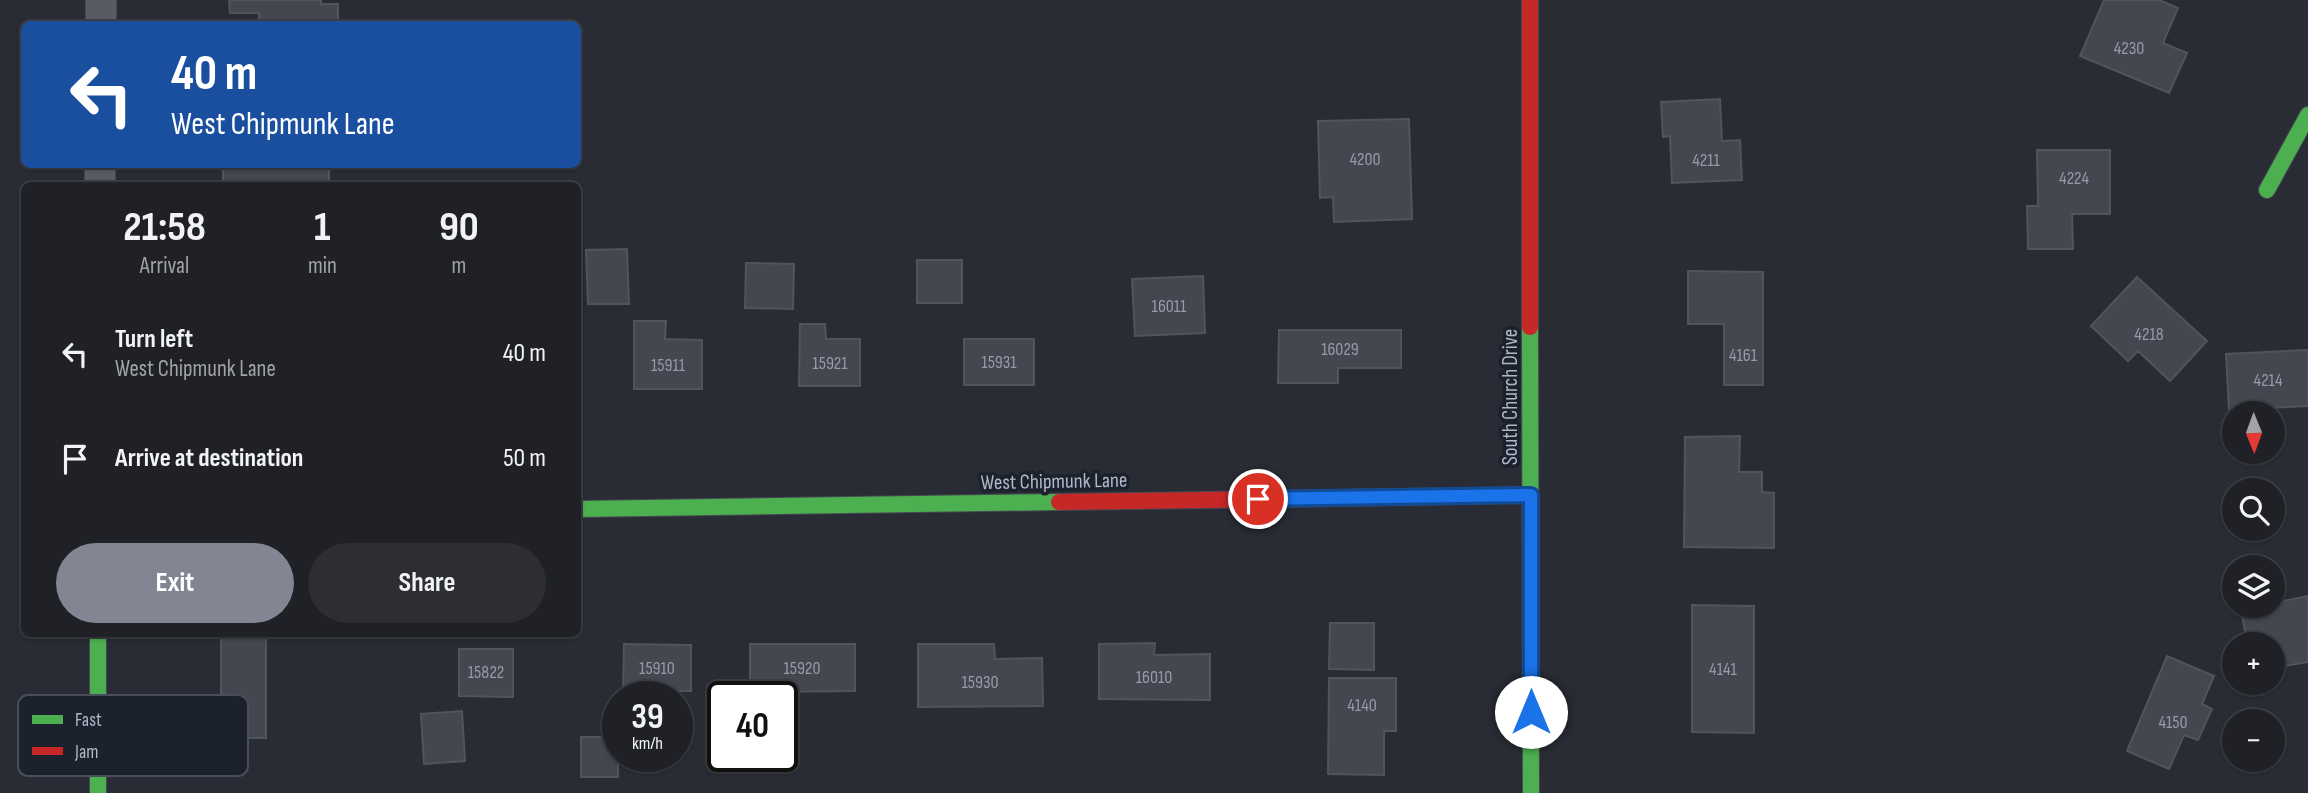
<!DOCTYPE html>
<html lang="en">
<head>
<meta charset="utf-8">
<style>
	body { margin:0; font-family:"Sofia Sans Condensed",sans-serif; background:#2c2e33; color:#f1f3f6; height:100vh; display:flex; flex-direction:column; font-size:26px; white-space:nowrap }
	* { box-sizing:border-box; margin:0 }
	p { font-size:23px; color:#a1a3a7 }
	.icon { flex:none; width:38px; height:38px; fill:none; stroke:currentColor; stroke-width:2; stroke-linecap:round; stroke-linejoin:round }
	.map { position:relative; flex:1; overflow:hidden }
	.panel { position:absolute; left:21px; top:182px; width:560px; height:455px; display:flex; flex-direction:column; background:#1f2127; border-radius:10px; box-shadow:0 2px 5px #0004,0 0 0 2px #3c3e44 }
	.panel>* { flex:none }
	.hud { position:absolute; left:21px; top:21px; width:560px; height:147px; border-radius:10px; box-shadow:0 2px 5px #0004,0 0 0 2px #3c3e44; background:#1a4fa0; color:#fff; overflow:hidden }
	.needle { width:46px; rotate:179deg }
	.fabs { position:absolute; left:2222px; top:401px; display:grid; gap:14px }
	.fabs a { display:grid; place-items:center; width:63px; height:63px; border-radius:50%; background:#1f2127; box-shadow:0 2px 5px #0004,0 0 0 2px #3c3e44; font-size:35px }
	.speed { position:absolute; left:602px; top:681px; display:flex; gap:14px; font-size:35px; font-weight:700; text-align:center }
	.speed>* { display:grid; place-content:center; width:91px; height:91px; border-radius:50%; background:#1f2127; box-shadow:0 2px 5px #0004,0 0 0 2px #3c3e44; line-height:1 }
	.speed small { font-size:18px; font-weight:400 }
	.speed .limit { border:4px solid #111; border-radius:10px; background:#fff; color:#111 }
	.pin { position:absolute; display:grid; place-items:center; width:60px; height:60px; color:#fff; margin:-30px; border:4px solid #fff; border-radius:50%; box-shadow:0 2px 7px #0007 }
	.me { position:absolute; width:77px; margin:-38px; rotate:0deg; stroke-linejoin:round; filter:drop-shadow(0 0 5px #0008) }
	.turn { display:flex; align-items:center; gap:24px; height:147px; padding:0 35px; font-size:32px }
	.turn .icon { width:91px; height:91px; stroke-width:2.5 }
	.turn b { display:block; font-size:49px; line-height:60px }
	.eta { display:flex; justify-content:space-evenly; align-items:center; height:119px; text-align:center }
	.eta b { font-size:42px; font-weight:700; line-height:49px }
	.action { display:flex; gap:14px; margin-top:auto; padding:14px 35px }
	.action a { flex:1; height:80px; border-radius:42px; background:#828693; color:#fff; font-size:28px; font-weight:700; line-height:80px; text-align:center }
	.action a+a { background:#2c2e33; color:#f1f3f6 }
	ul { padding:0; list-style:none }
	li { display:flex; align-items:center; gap:21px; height:105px; padding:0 35px }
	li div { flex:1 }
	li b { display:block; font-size:26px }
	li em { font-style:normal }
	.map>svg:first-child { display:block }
	.building { fill:#444750; stroke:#50545c; stroke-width:2 }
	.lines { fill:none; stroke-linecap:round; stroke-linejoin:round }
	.street-casing { stroke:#464951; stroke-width:32 }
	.fast-casing { stroke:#464951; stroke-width:18 }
	.jam-casing { stroke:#464951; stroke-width:18 }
	.street { stroke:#585b63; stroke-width:30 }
	.fast { stroke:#4caf50; stroke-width:16 }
	.jam { stroke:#c62828; stroke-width:16 }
	.route-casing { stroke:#114b97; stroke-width:18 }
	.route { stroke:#1a73e8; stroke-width:12 }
	.labels { text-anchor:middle; stroke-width:7; stroke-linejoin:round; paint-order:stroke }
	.number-label { font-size:18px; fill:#969ba8 }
	.street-label { font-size:21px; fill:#b2b7c6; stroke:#1c212e }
	.key { fill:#1c212e; stroke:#494e5c; stroke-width:2 }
	.key-label { font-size:19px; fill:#b2b7c6 }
</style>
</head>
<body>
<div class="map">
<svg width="2308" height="793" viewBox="0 0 2308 793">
	<rect width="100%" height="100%" fill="#292c34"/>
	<!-- building -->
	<path class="building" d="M229,0h92v4h17v20h-79v-11h-29z
		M2104,0h55l19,8 -15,35 24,10 -18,40 -89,-37z
		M1720,99l2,42 18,-1 2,40 -70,3 -2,-47 -7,1 -2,-35z
		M1409,119l3,100 -78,3 -1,-25 -13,1 -2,-77z
		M2037,150h73v64h-38l1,35h-45l-1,-43h11z
		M223,164h106v22h-106z
		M627,249l2,55h-41l-2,-54z
		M917,260h45v43h-45z
		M746,263l48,1 -1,45 -48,-1z
		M1688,271l75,1v113h-39v-61h-36z
		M1203,276l2,57 -70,3 -3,-57z
		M2137,277l70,64 -37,40 -32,-30 -10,10 -37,-35z
		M634,321h32l-1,18 37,1v49h-68z
		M800,324h25l1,15h34v47h-61z
		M1279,330h122v38h-63v15h-60z
		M964,339h70v46h-70z
		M2308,350v56l-79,4 -3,-56z
		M1740,436l-1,36h23v20l12,1v55l-90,-1 1,-110z
		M2308,596v66l-35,6v-24h-26l-6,-36 32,-2v-3z
		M1692,605l62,1v127l-62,-1z
		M1330,623h44v47l-45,-1z
		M221,634h45v104h-45z
		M1155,643l-1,12 56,-1v46l-111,-1v-55z
		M624,644l67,1v46h-68z
		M750,644h105v47l-105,1z
		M918,644h76l1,15 47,-1 1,48 -125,1z
		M459,649h54v48l-54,-1z
		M2167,656l47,20 -12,28 10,5 -14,31 -14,-5 -15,34 -42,-18z
		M1329,678h67v53h-12v44l-56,-1z
		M462,711l3,50 -41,3 -3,-50z
		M581,737h37v40h-37z"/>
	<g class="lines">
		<defs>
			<path id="street" d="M101,24v-24
				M100,186v-22"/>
			<path id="fast" d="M2267,190l41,-75
				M1530,327l1,466
				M1341,498l190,-3
				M578,509l481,-7
				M98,634v159"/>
			<path id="jam" d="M1530,0v327
				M1059,502l282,-4"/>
		</defs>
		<!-- street casing -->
		<use href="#street" class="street-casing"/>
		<!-- fast casing -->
		<use href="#fast" class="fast-casing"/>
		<!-- jam casing -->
		<use href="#jam" class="jam-casing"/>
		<!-- street -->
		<use href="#street" class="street"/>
		<!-- fast -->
		<use href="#fast" class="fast"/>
		<!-- jam -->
		<use href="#jam" class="jam"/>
	</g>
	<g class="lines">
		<defs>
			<path id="route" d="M1258,499l273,-4v217"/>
		</defs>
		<!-- route casing -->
		<use href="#route" class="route-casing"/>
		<!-- route -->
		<use href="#route" class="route"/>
	</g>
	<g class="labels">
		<!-- number labels -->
		<g class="number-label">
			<text x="2129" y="54">4230</text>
			<text x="1365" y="165">4200</text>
			<text x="1706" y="166">4211</text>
			<text x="2074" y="184">4224</text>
			<text x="1169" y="312">16011</text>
			<text x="2149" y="340">4218</text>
			<text x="1340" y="355">16029</text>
			<text x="1743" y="361">4161</text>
			<text x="999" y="368">15931</text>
			<text x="830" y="369">15921</text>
			<text x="668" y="371">15911</text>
			<text x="2268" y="386">4214</text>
			<text x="657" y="674">15910</text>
			<text x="802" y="674">15920</text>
			<text x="1723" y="675">4141</text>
			<text x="486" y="678">15822</text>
			<text x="1154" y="683">16010</text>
			<text x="980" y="688">15930</text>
			<text x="1362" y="711">4140</text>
			<text x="2173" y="728">4150</text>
		</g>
		<!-- street labels -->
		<g class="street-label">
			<text transform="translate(1510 397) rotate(-90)" y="7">South Church Drive</text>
			<text transform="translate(1054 481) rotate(-1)" y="7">West Chipmunk Lane</text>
		</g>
	</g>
	<!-- legend -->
	<rect x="18" y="695" width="230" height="81" rx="10" class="key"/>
	<rect x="32" y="715" width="31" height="9" fill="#4caf50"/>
	<rect x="32" y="747" width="31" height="8" fill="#c62828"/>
	<g class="key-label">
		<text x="75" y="726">Fast</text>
		<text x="75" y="758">Jam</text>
	</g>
</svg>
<div class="fabs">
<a><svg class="needle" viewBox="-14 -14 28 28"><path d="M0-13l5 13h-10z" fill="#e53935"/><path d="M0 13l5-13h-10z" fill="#a1a3a7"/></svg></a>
<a><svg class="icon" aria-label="search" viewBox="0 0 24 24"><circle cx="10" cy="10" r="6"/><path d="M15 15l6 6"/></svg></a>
<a><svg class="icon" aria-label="layers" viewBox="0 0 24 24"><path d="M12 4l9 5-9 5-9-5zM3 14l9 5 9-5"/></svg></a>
<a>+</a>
<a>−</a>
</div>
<div class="speed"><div>39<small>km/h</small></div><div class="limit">40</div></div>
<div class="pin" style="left:1258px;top:499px;background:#d93025"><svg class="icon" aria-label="arrive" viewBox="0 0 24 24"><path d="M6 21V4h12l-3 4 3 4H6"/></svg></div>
<svg class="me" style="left:1531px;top:712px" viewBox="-20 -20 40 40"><circle r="19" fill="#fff"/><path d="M0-13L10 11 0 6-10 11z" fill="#1a73e8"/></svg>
<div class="hud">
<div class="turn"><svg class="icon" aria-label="left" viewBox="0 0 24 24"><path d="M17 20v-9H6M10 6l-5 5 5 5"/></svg><div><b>40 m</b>West Chipmunk Lane</div></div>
</div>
<section class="panel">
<div class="eta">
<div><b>21:58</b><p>Arrival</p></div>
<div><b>1</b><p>min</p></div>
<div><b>90</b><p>m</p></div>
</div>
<ul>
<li><svg class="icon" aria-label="left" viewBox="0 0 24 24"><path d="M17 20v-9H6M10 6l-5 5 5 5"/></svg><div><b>Turn left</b><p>West Chipmunk Lane</p></div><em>40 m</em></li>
<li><svg class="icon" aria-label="arrive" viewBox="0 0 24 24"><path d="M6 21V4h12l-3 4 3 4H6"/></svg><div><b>Arrive at destination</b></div><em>50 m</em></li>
</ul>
<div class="action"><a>Exit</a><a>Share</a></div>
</section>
</div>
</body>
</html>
